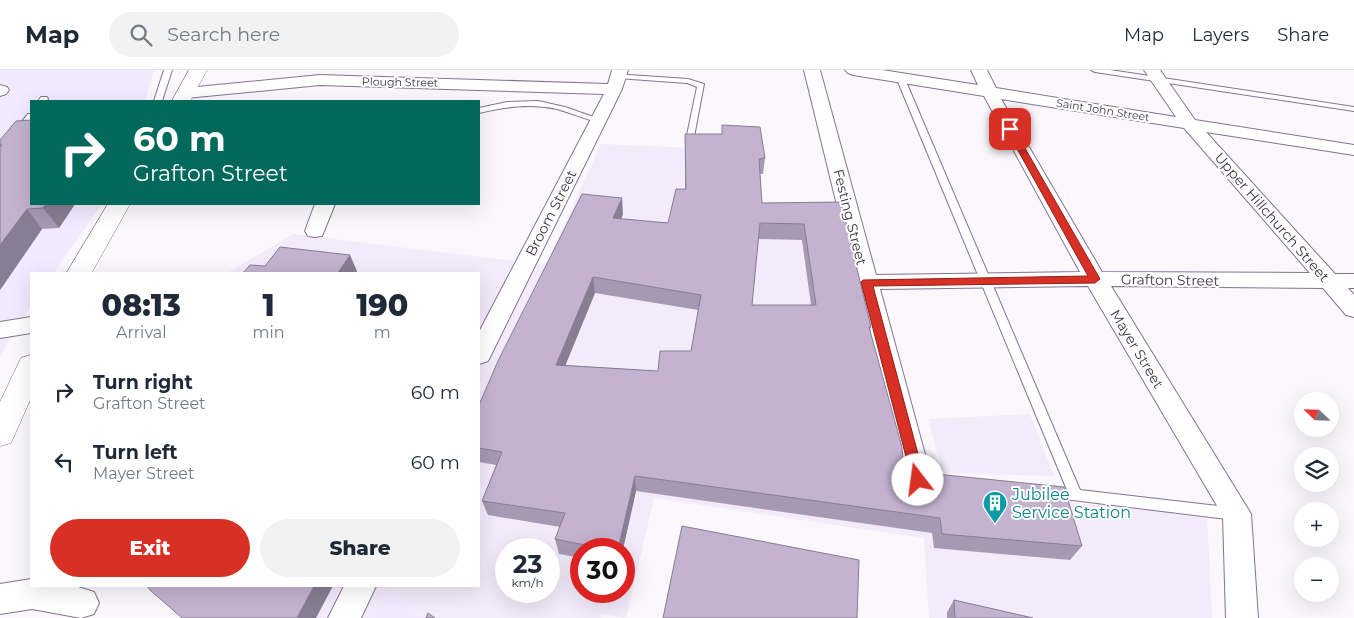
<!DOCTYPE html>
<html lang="en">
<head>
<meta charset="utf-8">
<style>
	body { margin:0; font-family:Montserrat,sans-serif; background:#f2f2f3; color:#1f2937; height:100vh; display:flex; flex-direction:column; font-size:19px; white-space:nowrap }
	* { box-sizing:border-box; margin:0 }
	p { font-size:16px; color:#747a83 }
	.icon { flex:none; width:28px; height:28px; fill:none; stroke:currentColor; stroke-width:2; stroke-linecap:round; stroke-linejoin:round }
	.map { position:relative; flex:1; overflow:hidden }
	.details { position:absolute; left:30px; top:202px; width:450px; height:315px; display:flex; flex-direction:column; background:#fff; border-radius:0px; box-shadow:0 5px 20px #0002 }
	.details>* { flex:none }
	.banner { position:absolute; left:30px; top:30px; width:450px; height:105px; border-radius:0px; box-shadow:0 5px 20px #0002; background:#00695c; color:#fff; overflow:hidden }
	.needle { width:32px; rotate:293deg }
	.controls { position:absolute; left:1294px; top:322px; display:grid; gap:10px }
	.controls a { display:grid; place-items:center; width:45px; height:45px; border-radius:50%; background:#fff; box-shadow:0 5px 20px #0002; font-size:25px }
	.speed { position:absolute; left:495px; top:468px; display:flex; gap:10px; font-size:25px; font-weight:700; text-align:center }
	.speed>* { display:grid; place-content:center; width:65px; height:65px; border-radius:50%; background:#fff; box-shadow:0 5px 20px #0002; line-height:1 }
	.speed small { font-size:12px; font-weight:400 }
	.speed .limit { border:8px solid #d22; background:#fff; color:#111 }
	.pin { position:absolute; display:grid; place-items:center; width:42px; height:42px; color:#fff; margin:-21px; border-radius:10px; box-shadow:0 2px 8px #0006 }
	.me { position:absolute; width:55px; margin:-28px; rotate:345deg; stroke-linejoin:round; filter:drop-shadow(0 0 4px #0008) }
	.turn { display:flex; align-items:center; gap:18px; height:105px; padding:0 20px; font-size:22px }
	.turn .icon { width:65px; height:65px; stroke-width:2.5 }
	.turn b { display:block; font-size:35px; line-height:42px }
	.eta { display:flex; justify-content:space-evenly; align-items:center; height:85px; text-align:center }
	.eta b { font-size:30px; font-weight:800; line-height:35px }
	.primary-button { display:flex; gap:10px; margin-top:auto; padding:10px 20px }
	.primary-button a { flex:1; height:58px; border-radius:30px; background:#d93025; color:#fff; font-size:20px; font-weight:800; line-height:58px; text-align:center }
	.primary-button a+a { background:#f2f2f3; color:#1f2937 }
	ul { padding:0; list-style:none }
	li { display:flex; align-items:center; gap:15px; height:70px; padding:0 20px }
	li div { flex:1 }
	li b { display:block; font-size:19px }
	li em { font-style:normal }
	header { display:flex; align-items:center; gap:30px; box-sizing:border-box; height:70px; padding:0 25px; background:#fff; border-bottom:1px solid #e0e1e3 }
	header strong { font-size:24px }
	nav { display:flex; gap:28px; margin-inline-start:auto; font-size:18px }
	.search { width:350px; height:45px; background:#f2f2f3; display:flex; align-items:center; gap:12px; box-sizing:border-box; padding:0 18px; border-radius:28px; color:#747a83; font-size:19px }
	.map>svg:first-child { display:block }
	.commercial { fill:#f3eaff }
	.built { fill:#f3ebfa; fill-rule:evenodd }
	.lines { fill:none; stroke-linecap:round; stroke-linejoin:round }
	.lane-casing { stroke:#847490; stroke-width:2 }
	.street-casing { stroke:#847490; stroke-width:2 }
	.secondary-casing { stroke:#847490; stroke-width:1 }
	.lane { fill:#fff; fill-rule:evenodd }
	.street { fill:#fff; fill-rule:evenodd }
	.secondary { fill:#fff; fill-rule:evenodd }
	.wall { fill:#a899b3; fill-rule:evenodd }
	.shaded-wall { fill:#887d92 }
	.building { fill:#c3b2d0; stroke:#887d92; fill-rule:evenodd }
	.route { fill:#d93025; stroke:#8d1f18 }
	.labels { text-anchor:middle; stroke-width:4; stroke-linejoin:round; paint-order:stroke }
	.far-street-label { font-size:11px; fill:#3c3541; stroke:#fff }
	.street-label { font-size:14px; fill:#3c3541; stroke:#fff }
	.near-culture-label { font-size:16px; fill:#0d838f; stroke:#fff; text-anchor:start }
</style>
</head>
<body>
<header>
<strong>Map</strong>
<div class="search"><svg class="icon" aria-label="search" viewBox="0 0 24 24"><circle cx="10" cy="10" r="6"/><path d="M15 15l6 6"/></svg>Search here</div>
<nav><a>Map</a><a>Layers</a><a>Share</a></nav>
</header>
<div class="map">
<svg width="1354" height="548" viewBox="0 0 1354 548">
	<rect width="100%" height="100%" fill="#faf7fd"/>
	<!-- commercial -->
	<path class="commercial" d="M0,0h154l-9,31h-114v103h71l-49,70h-22v32l-31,50z
		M388,521l38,27h-51z"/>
	<!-- built -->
	<path class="built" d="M601,74l120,5 37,25 2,44 78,-1 60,269 309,30 5,102h-283l-5,-80 -270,-40 -28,120 -24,-4 -2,4h-174l-38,-27 -13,27h-192l-30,-32h326v-312h-253l67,-40 253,31zM506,479h43v42h-43zM581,479h43v42h-43z
		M1030,344l24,62 -111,-3 -15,-54z"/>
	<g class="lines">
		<defs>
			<path id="lane" d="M164,0h8l-10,31h-8z
				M1091,0h19l244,37v4l-259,-39z
				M614,4l74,5 16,5 -11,58h-6l-1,-2 11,-53 -10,-4 -70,-5 -4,-2z
				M897,5l7,2 176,413 155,18 5,2 2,4 -2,4 -5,2 -171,-21 -2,-4 5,-5 -171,-413z
				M41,27h6l1,2 -2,2h-8z
				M538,31l27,6 37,13 -4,2c-14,-3 -27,-9 -41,-13 -28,-6 -52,-2 -78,4v-5l28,-6z
				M28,44h3v7l-28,34 -3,1v-8z"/>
			<path id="street" d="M612,0h16l-6,19 -131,266 -3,6 -9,3v-32l125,-238 -284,-9 -134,13 -6,-2 -2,-3 2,-3 6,-2 134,-13 288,9z
				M804,0h16l56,205 204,-3 -96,-176 -131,-21 -5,-2 -3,-3h37l96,15 -7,-15h16l9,18 180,29 -32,-47h16l35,50 159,25v10l-148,-23 129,142h19v14h-6l6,7v22l-8,-2 -23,-27 -212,-2 140,228 7,104h-32l-3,-102 -135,-230 -208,3 52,191 -4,8 -10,4 -10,-4 -4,-8zM1001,29l183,29 126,145 -208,-1z
				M0,15l7,2 2,3 -3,4 -6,2z
				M315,134h20l-13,32 -7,1 -7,-1 -3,-5z
				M31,247v16l-31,5v-16z
				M31,509v7h44l19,6 5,11 -5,11 -13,4 -49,-9 -32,5v-30z
				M344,516h32l-15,32h-33z"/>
			<path id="secondary" d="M189,0h18l-17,31h-18z
				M108,134h22l-39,70h-25z
				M31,285v43l-20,45 -11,3v-44l21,-44z"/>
		</defs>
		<!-- lane casing -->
		<use href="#lane" class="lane-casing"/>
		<!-- street casing -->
		<use href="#street" class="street-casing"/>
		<!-- secondary casing -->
		<use href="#secondary" class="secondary-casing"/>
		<!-- lane -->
		<use href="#lane" class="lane"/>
		<!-- street -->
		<use href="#street" class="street"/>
		<!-- secondary -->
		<use href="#secondary" class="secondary"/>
	</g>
	<!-- wall -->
	<path class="wall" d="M685,64l80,24 -2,16h-3l2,29 79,-1 30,125 -1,4 34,141 20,7 158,67 -12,14 -136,-12 -2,-15 -296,-42 -13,58h-42v9l-22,-4 -4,-15 5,-12 -72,-12 -6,-14 14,-36 -17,-3v-57l144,-191 -2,5 47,4 17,-34zM758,169l44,1 9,65h-59zM595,223l103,17 -7,41 -33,20 -93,-6z
		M0,70l75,64 -16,24 -17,1 -42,61z
		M954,530l79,18h-86v-6z"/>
	<!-- shaded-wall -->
	<path class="shaded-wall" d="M622,128l1,16 -9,20 -1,-16z
		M46,134h29l-16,24 -16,-20z
		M27,139l15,20 -42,61v-45z
		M350,185l7,16 -1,3h-19z
		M593,207l2,16 -36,88 -3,-16z
		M635,406l1,15 -13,58h-5z
		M314,516h19l-17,32h-19z"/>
	<!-- building -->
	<path class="building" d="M31,50v84h15l-3,4 -16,1 -27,36v-98l2,-2h-2v-5l16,-19z
		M722,55l38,2 5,31 -6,1 3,44 79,-1 30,125h-2l33,120 2,25h8l12,7 12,-5 128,13 18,59 -140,-12 -2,-16 -305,-42 -17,73h-14l-49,-10 10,-26 -83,-12 20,-49 -23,-4v-43l19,-44 84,-167 40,4 -9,20 55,5 8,-34h10l-1,-55h37zM760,153l44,1 12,81h-64zM593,207l108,18 -10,56h-31l-2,20 -102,-6z
		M280,177l70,8 -13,19h-95l8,-9 15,1z
		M682,456l177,34 -2,58h-194z
		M147,516h167l-17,32h-115l-32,-28z
		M954,530l79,18h-78z
		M428,543l7,5h-9z"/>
	<!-- route -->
	<path class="route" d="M1007,57l7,2 86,150 -5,4 -222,3 52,194 -2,4 -5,2 -4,-2 -2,-4 -51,-198 2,-2 225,-4 -82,-147z"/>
	<!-- icons -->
	<defs>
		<symbol id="building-pin" viewBox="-11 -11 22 30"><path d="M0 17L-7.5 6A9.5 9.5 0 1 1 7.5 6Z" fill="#0f9aa8" stroke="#fff"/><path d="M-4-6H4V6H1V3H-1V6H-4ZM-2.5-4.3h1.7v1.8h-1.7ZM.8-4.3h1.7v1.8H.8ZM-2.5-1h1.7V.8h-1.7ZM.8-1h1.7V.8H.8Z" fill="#fff"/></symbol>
	</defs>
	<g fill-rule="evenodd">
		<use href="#building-pin" x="981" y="419" width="28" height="38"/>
	</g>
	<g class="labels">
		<!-- far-street labels -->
		<g class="far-street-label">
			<text transform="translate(400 12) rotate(1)" y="4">Plough Street</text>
			<text transform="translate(1103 40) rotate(9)" y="4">Saint John Street</text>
		</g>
		<!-- street labels -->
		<g class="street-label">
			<text transform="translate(551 143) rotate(-63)" y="5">Broom Street</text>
			<text transform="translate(850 147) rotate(76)" y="5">Festing Street</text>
			<text transform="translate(1272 147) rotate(49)" y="5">Upper Hillchurch Street</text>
			<text transform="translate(1170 210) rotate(1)" y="5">Grafton Street</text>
			<text transform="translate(1137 279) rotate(59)" y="5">Mayer Street</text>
		</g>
		<!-- near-culture labels -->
		<g class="near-culture-label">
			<text x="1012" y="430">Jubilee<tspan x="1012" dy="18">Service Station</tspan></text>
		</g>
	</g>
</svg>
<div class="controls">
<a><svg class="needle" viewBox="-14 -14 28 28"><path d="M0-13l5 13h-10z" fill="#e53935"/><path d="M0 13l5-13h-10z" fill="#747a83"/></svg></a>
<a><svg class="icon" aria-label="layers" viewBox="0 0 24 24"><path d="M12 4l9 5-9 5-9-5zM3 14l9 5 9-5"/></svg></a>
<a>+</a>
<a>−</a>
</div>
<div class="speed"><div>23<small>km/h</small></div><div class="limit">30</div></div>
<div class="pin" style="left:1010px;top:59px;background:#d93025"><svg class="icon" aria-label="arrive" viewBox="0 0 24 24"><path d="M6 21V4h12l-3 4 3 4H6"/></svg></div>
<svg class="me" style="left:918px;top:410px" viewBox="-20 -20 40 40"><circle r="19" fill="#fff"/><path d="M0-13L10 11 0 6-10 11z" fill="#d93025"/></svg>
<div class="banner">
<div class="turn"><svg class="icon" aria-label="right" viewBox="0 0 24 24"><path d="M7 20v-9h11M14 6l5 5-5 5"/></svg><div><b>60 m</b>Grafton Street</div></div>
</div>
<section class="details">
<div class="eta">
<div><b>08:13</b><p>Arrival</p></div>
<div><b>1</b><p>min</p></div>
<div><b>190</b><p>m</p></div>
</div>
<ul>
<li><svg class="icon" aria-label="right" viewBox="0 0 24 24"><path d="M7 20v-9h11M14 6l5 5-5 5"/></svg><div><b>Turn right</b><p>Grafton Street</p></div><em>60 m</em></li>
<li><svg class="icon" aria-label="left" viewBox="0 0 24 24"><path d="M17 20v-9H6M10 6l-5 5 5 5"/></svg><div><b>Turn left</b><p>Mayer Street</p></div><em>60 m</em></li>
</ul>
<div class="primary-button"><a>Exit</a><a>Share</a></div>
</section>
</div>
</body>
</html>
